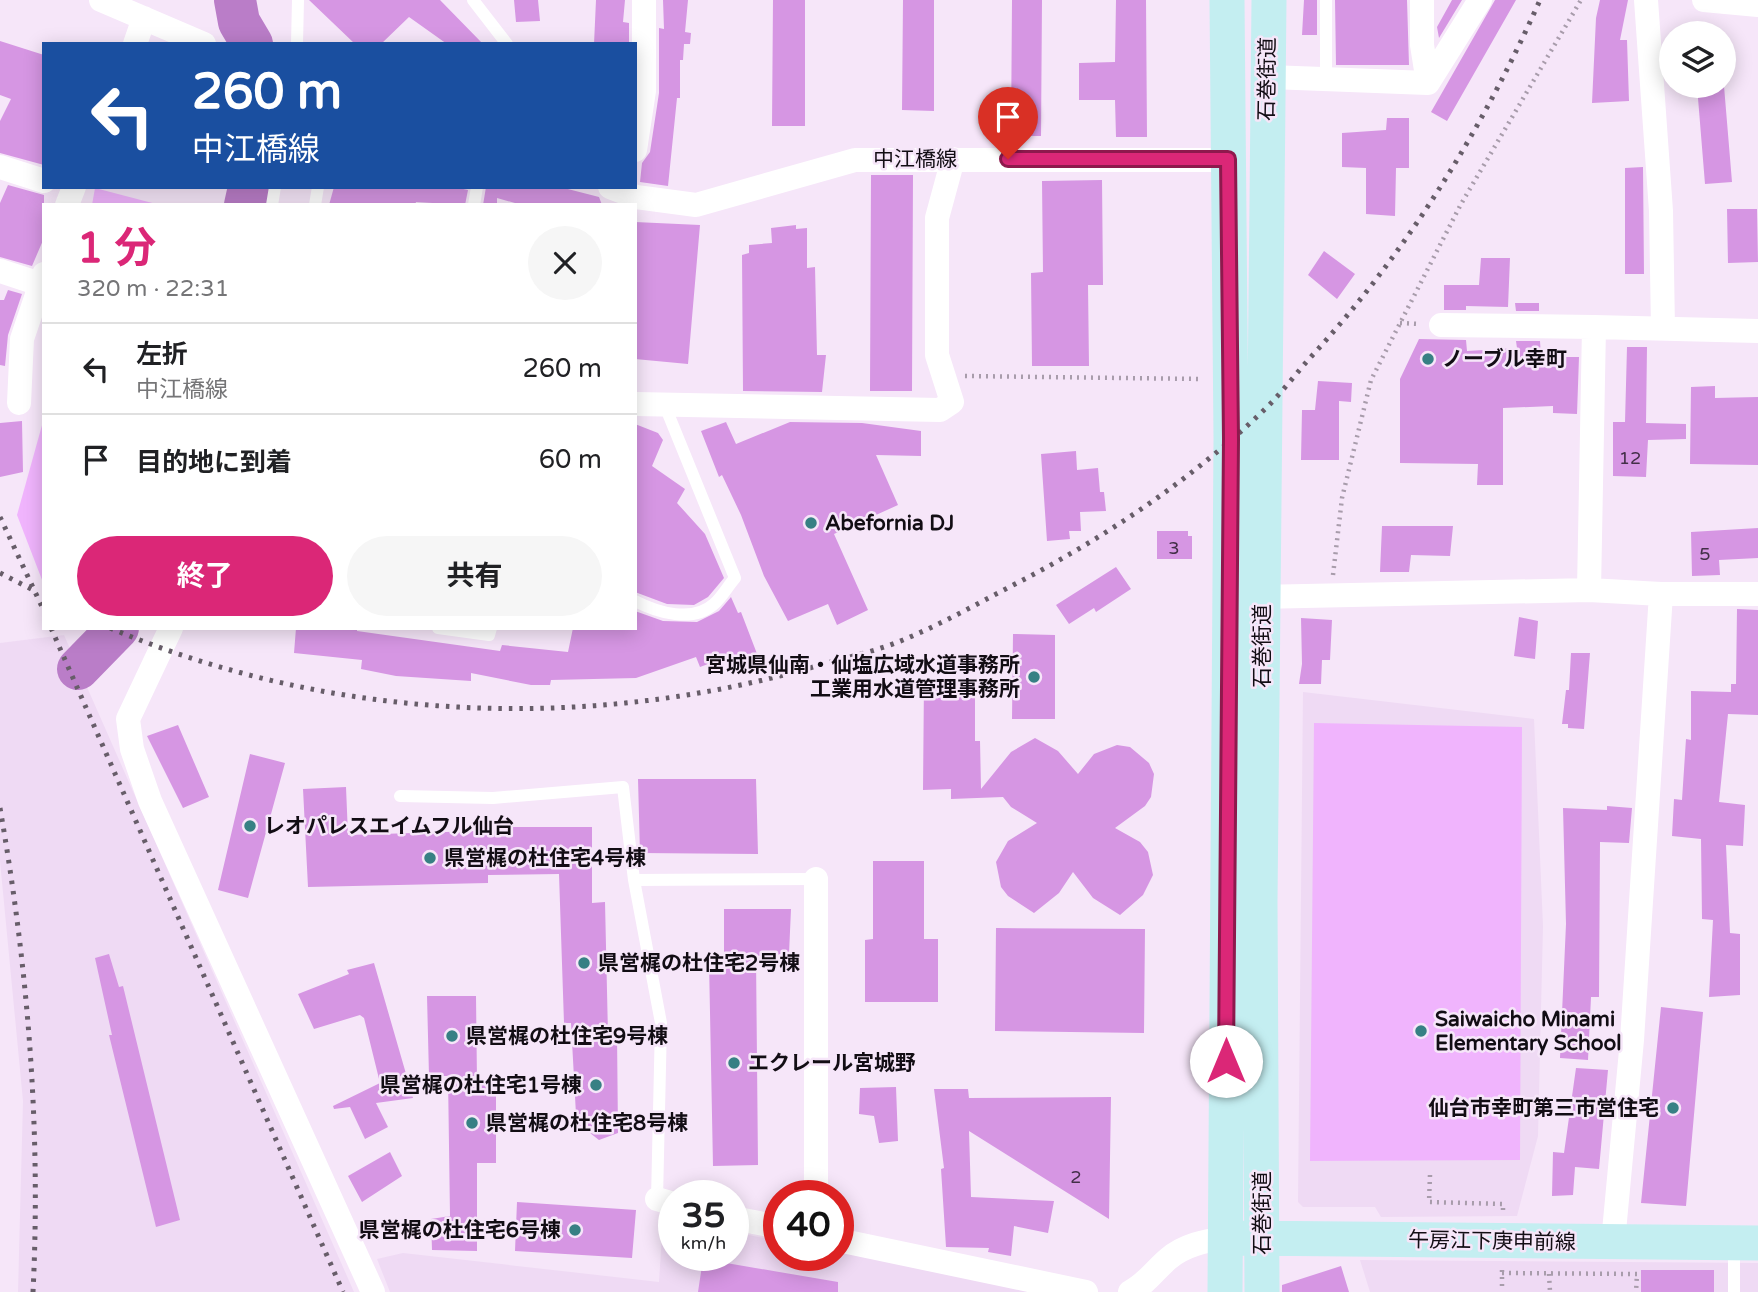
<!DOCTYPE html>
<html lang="ja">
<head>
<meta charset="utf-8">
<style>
	body { margin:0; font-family:"Varela Round","Noto Sans JP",sans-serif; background:#f6f6f6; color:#202124; height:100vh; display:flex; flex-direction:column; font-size:26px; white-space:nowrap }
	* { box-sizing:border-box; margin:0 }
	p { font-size:23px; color:#757577 }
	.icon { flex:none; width:38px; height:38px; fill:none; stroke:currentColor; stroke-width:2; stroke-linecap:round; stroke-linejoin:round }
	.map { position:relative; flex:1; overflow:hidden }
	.sheet { position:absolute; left:42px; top:203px; width:595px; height:427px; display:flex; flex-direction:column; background:#fff; border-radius:0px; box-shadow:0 4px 18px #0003 }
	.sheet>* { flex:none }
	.top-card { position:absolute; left:42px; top:42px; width:595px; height:147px; border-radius:0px; box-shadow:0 4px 18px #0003; background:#1a4fa0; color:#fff; overflow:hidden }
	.fabs { position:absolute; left:1659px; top:21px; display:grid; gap:14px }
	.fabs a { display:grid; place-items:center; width:77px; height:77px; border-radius:50%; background:#fff; box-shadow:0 4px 18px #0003; font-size:35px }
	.speed { position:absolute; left:658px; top:1180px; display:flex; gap:14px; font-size:35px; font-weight:700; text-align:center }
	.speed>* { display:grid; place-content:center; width:91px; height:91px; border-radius:50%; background:#fff; box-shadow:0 4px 18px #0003; line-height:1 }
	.speed small { font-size:18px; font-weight:400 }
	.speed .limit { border:10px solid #d22; background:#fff; color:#111 }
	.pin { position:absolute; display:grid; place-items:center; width:60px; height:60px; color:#fff; margin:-72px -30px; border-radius:50% 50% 50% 0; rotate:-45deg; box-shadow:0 0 7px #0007 }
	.pin .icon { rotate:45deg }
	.me { position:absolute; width:77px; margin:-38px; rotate:0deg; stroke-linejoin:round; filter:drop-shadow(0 0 5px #0008) }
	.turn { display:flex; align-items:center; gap:24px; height:147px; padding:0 35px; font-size:32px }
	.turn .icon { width:91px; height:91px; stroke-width:2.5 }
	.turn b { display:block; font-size:49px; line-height:60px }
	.round { display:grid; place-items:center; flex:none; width:74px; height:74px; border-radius:37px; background:#f6f6f6 }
	.head { display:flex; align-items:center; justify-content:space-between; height:119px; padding:0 35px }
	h1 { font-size:42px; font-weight:700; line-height:52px; color:#db2777 }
	.cta { display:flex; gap:14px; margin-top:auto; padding:14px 35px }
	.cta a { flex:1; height:80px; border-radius:42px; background:#db2777; color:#fff; font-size:28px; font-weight:700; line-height:80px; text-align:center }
	.cta a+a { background:#f6f6f6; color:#202124 }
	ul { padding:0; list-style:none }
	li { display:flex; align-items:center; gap:21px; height:91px; padding:0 35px; border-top:2px solid #e0e0e0 }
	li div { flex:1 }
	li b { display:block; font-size:26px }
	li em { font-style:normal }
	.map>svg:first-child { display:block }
	.built { fill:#efdaf4 }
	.green { fill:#f0b4fd }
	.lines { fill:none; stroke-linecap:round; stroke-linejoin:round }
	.river { stroke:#ba7dc8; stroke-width:42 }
	.building { fill:#d696e3 }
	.path { stroke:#a89cab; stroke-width:4.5; stroke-dasharray:2 5; stroke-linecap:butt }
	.lane { stroke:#fff; stroke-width:12 }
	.street { stroke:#fff; stroke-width:24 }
	.secondary { stroke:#c4eef1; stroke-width:35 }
	.rail { stroke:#675d69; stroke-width:5; stroke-dasharray:3.5 7; stroke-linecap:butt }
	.route-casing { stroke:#8e194d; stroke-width:18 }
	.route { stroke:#db2777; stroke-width:12 }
	.poi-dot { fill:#378084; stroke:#f6e6f9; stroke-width:2.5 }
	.labels { text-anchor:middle; stroke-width:5; stroke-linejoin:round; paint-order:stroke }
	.number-label { font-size:18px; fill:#432f48 }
	.street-label { font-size:21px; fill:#120d14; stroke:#f6e6f9 }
	.poi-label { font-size:21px; font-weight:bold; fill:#120d14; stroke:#f6e6f9; text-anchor:start }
</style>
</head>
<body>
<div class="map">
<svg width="1758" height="1292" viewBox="0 0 1758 1292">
	<rect width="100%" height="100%" fill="#f6e6f9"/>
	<!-- built -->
	<path class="built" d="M64,635l109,247 181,410h-336l5,-191 -23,-240v-218z
		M1303,692l231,27 9,207 -5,210 -21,80 -136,1 -6,-10h-72l-5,-5z
		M663,1219l11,2v34h59v-23l46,9v14l59,-3 207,40h-655l-13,-33 26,-6 256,29z
		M1360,1260l398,3v29h-388z"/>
	<!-- green -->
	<path class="green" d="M95,188l65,17h-68z
		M44,418v167l-27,-70z
		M1314,723l208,4 -2,433 -210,1z"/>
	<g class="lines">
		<!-- river -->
		<path class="river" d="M235,0l4,22 13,22
			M245,205l4,-18
			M78,669l40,-41"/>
	</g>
	<!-- building -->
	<path class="building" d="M309,0h131l43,44h-36l-38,-27 -28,27h-26z
		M514,0h24l2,21 -24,1z
		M596,0h29l-2,22 6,1v21h-35z
		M663,0h25l-3,32 6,1 -1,11h-6l-1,16h-3v38h-3l-9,88 -28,-4 2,-19 8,-11 9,-59v-65l5,1z
		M773,0h32v126h-33z
		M903,0h31v111l-32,-1z
		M1012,0h30l-1,136h-30z
		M1116,0h30l1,137h-31l-1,-37h-36v-37l36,-1z
		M1304,0h13v35h-15z
		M1335,0h72l2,65h-73z
		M1452,0h10l-23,38 -2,-11z
		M1495,0h21l-69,121 -16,-9z
		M1600,0h28l-8,40h7l2,61 -37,2 4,-85z
		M0,41l44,14v110l-44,-12v-32l11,-22 -11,-4z
		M1697,86h27l8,96 -27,2z
		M1387,118h22v50h-13l-1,48 -29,-2v-46l-24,-1v-34l44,-3z
		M1643,167l1,107h-19v-106z
		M871,175h42l-1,216h-42z
		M1102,180l1,105h-15l1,81h-57l-1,-93 12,-1 -1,-91z
		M8,185l36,10v43l-12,28 -32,-9v-54z
		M334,187h120l14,3 -3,15 -49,-3 -1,3h-86z
		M486,187h74l39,10 3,8h-80l-25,-7v7h-14z
		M1727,209h30l1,53 -30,1z
		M635,222l65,3 -12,139 -53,-5z
		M796,225v4l11,-1v40l8,-1 2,88h9l-4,37 -79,-1 -1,-136 7,-2v-8l23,-2 -1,-15z
		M1324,251l31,23 -18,25 -29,-24z
		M1481,258h29l-2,49 -42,-1v4h-22v-25h35z
		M8,290l14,4 -14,41 -3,31 -5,-1v-65h4z
		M1515,303h24v8h-23z
		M1419,339l47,1 1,11 50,-3 -1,-7h24l1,16h38l-2,57 -24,-1v-7l-50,2v77h-26l1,-21 -78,-1v-84z
		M1627,347h20l-1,76 40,1v15l-38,1 -2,37 -33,-1v-54h12z
		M1318,381l34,2 -1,19 -12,-1v59h-38l1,-50h13z
		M1715,386v12l43,-1v68l-68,-1 1,-77z
		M22,421l1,51 -23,5v-54z
		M726,422l10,22 54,-22 72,1 59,8v25l-45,-1 22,50 -64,29 34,76 -31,15 -9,-21 -40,17 -24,-45 -23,-61 -19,-40 -3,2 -18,-46z
		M635,424l23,9 5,7 -11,26 33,23 -8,14 28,31 19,44 -16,19 -14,8 -27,-1 -32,-12z
		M1076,451l1,19 21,-2 2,24h4l2,19 -26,1 1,19h-12l1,8 -23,2 -6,-87z
		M1382,526h71l-3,30 -39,-1 -2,17h-29z
		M1758,528v30l-39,2 1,15 -28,1 -1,-44z
		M1157,531h31v5h4v23h-35z
		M1116,567l15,22 -35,23 -2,-4 -25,16 -13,-19z
		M731,597l7,16 3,-1 18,47 -28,13 -4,-15 -27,10 -4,-10 -60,21 -85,2 -1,5h-19l-60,-12v8l-75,-5 -35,-7 1,-9 -68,-7 2,-25h61v3l143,20 2,-6 66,7 5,-24h62v-17l28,10 34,1 22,-11z
		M1737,609l21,1v105l-30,-1 -9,88 26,3 -2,41 -17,-1 4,88 10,1v61l-31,2 4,-77 -11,-1 -1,-80 -29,-3 2,-37 8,1 4,-61 5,1v-49l40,1v-8h5z
		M1519,617l19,4 -3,38 -21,-3z
		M1301,618l31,2 -2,40h-8l-1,24h-22l3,-20z
		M1013,634l42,1v84h-43z
		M1571,653h19l-6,76 -16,-1v-4h-6l4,-34h3z
		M975,678v63h5l1,48 30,-37 24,-14 23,13 20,23 16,-20 23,-9 13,2 19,16 5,11 -3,23 -6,9 -30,22 25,14 8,10 5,23 -10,20 -23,20 -27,-17 -20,-26 -14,21 -25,20 -26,-17 -7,-9 -5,-25 12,-21 29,-18 -26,-16 -8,-10 -52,2v-10l-28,1 1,-110z
		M178,725l31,72 -26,11 -36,-72z
		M250,754l35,9 -37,135 -30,-8z
		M638,779h118l2,75 -118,-1z
		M346,787l2,48 165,-5v-3h79v76l13,-1 3,133 9,-1 1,99 -19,7 -9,-7h-13l-6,-110h-7l-5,-149 -71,1v8l-180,4 -5,-98z
		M1607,806l25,2 -3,35 -29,-1 -1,155h-8l-3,63 -28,-2 6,-134 -3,-116 44,2z
		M873,861h51v78h14v63h-73v-62l8,-1z
		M724,909h67l-2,45 -33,2 2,209 -45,1 -4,-205 15,-3z
		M996,928l149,1 -1,104 -149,-2z
		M109,954l10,33 4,-1 57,234 -24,7 -47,-192h3l-17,-77z
		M374,963l39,135 -37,5 12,24 -23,12 -15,-32 -16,2 -1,-3 47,-23 -16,-65 -4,-3 -46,14 -16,-35 51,-20 -2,-4z
		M427,996h49l1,86h19v81h-19v88l-45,-1 -1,-31 19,-3 -2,-140h-19z
		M1661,1007l42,5 -17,194 -45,-3z
		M1576,1068l32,2 -9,99 -24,-2 -2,28 -21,1 1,-44 11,1z
		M896,1087l2,54 -19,2 -5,-27 -15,-2 1,-26z
		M934,1089h34l1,9 142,-1 -2,122 -140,-88 2,66 83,4 -6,32 -34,-7 -3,30 -23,-4 1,-4 -43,-1 -5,-78 3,-1z
		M390,1152l12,24 -40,26 -14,-26z
		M517,1202l119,8 -4,48 -117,-7z
		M703,1259l135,23v10h-140z
		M1341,1266l8,26h-67v-7z
		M1641,1270h73v22h-73z"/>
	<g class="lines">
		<!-- path -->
		<path class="path" d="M1400,323l19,1
			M965,376l236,3
			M1333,575l9,-77 29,-118 90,-176 120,-204
			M1430,1175l-1,27 74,2v8
			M1502,1273l135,1 -1,18
			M1549,1274l1,18
			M1502,1286v-20"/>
		<!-- lane -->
		<path class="lane" d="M473,0l34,44
			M297,44l1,-44
			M1326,79v-79
			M272,205l3,-18
			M315,205l3,-18
			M474,205l3,-18
			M635,601c23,12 58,22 79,3 8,-7 14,-18 21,-26l-70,-172
			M438,628l51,7 2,-7
			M400,796l93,2 130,-11 11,93
			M657,1199l4,-176 -27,-143 182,-1
			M1734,1246v46"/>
		<!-- street -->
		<path class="street" d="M101,0l103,44
			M1422,0v45l6,38
			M1646,0l15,211 2,117
			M1704,0l54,5
			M135,44l9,-26
			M1268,77l160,6 52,-83
			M635,150l9,-59v-91
			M0,167l44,14
			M610,187l26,10 60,8 159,-45h374
			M67,205l7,-18
			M0,271l40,13
			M1441,325l153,2
			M19,403l3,-64 22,-65
			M635,404l305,6 12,-8 -15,-47v-137l16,-59
			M1589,590l5,-263 164,4
			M1262,597l327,-7 72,4h97
			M171,628l-43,91 4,30 18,52 223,491
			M816,879v316
			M657,1199l17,5
			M733,1218l46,9
			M838,1240l248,52
			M1613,1242l19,-202 29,-446
			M1130,1292c17,-9 24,-21 38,-33 16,-14 37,-18 57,-21"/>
		<!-- secondary -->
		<path class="secondary" d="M1240,1238l518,5
			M1225,1292l6,-853 -4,-439
			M1262,1292l-2,-390 9,-902"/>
		<!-- rail -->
		<path class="rail" d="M0,517l44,94
			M0,573l37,19
			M51,628l292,664
			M110,628c223,94 478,105 710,37 28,-8 57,-14 83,-25 41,-17 79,-39 118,-59 86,-45 171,-102 242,-170 17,-16 31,-35 46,-52 97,-105 173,-229 231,-359
			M0,808c28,160 41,322 33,484"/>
	</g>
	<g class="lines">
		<defs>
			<path id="route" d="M1008,159h220l3,280 -5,622"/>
		</defs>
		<!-- route casing -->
		<use href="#route" class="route-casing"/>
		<!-- route -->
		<use href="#route" class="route"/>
	</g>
	<!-- markers -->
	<g class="poi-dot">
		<circle cx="1428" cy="359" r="7"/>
		<circle cx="811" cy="523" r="7"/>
		<circle cx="1034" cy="677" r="7"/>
		<circle cx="250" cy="826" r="7"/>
		<circle cx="430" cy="858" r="7"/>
		<circle cx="584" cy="963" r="7"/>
		<circle cx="1421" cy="1031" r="7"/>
		<circle cx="452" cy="1036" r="7"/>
		<circle cx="734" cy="1063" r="7"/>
		<circle cx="596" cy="1085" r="7"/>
		<circle cx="1673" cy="1108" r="7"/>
		<circle cx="472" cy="1123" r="7"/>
		<circle cx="575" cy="1230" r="7"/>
	</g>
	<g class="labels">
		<!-- number labels -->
		<g class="number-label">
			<text x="1630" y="464">12</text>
			<text x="1174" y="554">3</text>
			<text x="1705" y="560">5</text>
			<text x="1076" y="1183">2</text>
		</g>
		<!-- street labels -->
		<g class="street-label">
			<text transform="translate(1267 79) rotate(-89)" y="7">石巻街道</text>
			<text x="915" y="166">中江橋線</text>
			<text transform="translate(1262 646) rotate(-90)" y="7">石巻街道</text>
			<text transform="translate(1262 1213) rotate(-90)" y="7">石巻街道</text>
			<text transform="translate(1492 1241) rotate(1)" y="7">午房江下庚申前線</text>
		</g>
		<!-- poi labels -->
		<g class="poi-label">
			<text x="1442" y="366">ノーブル幸町</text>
			<text x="825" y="530">Abefornia DJ</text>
			<text x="1020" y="672" text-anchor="end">宮城県仙南・仙塩広域水道事務所<tspan x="1020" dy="24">工業用水道管理事務所</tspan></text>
			<text x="264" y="833">レオパレスエイムフル仙台</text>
			<text x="444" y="865">県営梶の杜住宅4号棟</text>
			<text x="598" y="970">県営梶の杜住宅2号棟</text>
			<text x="1435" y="1026">Saiwaicho Minami<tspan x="1435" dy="24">Elementary School</tspan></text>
			<text x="466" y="1043">県営梶の杜住宅9号棟</text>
			<text x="748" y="1070">エクレール宮城野</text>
			<text x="582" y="1092" text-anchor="end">県営梶の杜住宅1号棟</text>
			<text x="1659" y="1115" text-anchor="end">仙台市幸町第三市営住宅</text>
			<text x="486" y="1130">県営梶の杜住宅8号棟</text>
			<text x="561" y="1237" text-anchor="end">県営梶の杜住宅6号棟</text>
		</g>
	</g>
</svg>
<div class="fabs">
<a><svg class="icon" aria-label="layers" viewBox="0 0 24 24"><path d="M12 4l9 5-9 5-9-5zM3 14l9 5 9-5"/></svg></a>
</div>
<div class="speed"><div>35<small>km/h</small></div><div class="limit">40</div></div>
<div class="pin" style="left:1008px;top:159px;background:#d93025"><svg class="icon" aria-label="arrive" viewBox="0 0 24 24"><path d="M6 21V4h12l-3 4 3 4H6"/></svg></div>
<svg class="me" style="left:1226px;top:1061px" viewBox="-20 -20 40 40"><circle r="19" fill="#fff"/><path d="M0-13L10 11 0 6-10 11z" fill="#db2777"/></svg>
<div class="top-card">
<div class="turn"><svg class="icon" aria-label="left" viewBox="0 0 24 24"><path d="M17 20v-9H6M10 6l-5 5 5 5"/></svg><div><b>260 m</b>中江橋線</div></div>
</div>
<section class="sheet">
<div class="head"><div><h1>1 分</h1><p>320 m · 22:31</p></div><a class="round"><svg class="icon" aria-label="close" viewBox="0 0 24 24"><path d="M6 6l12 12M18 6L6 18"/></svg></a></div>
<ul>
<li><svg class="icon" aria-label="left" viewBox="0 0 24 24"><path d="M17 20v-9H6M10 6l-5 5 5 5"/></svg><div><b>左折</b><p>中江橋線</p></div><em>260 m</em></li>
<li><svg class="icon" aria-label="arrive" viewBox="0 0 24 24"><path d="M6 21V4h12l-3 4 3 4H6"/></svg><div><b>目的地に到着</b></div><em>60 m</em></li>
</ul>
<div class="cta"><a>終了</a><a>共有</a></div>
</section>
</div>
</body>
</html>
